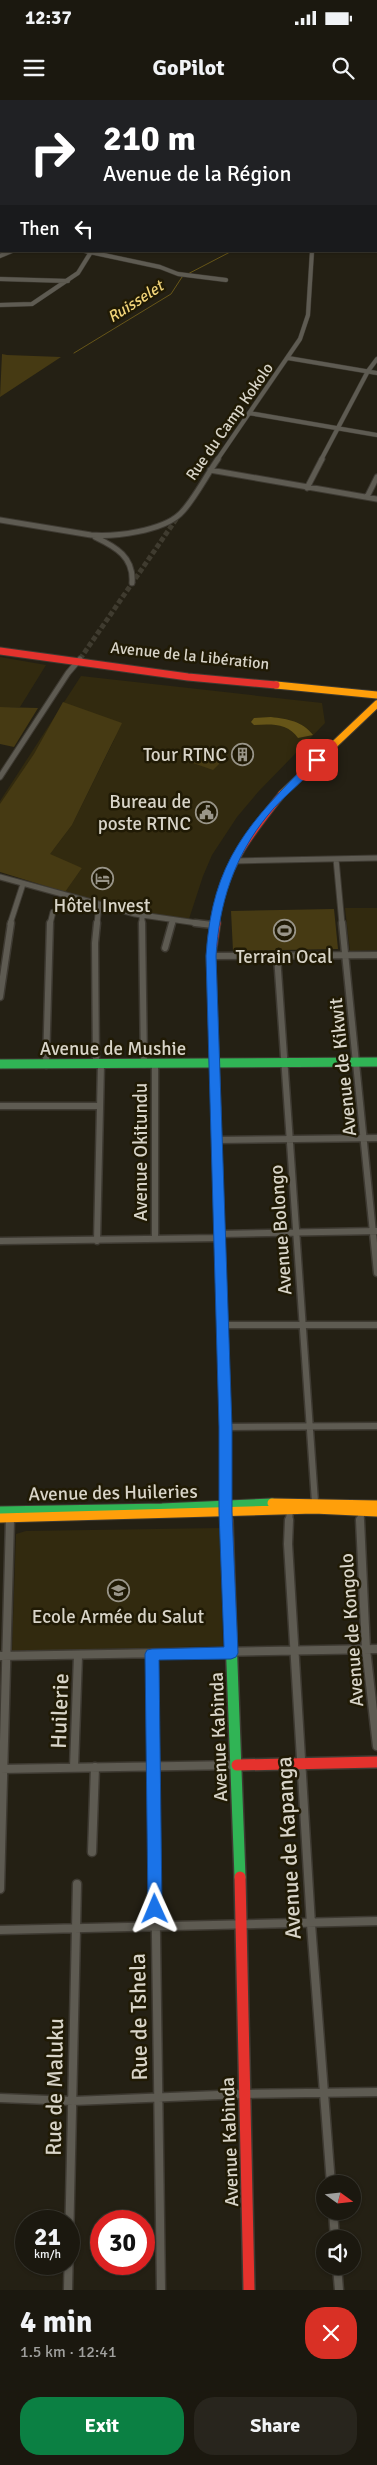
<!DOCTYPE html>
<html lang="en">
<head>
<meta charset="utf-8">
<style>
	body { margin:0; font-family:Signika,sans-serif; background:#28251d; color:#f1f3f6; height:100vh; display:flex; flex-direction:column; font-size:19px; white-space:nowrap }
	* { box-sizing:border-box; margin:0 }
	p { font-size:16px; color:#a0a09e }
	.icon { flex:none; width:28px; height:28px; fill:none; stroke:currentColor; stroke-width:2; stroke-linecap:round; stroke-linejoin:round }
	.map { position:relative; height:2190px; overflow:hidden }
	.panel { display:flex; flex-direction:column; background:#1b180f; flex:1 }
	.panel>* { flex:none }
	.guide { position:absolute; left:0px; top:0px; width:378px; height:152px; box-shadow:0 1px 4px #0004,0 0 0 1px #39372f; background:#202124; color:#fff; overflow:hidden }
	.needle { width:32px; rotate:105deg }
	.controls { position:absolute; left:316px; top:2075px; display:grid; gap:10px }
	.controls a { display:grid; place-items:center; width:45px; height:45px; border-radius:50%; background:#1b180f; box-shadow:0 1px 4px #0004,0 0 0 1px #39372f; font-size:25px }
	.speed { position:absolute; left:15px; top:2110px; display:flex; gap:10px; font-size:25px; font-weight:700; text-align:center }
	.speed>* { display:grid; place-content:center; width:65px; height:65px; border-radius:50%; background:#1b180f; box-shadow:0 1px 4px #0004,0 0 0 1px #39372f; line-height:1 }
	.speed small { font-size:12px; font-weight:400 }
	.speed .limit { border:8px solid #d22; background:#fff; color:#111 }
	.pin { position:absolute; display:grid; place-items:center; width:42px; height:42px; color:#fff; margin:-21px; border-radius:10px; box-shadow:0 2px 8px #0006 }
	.me { position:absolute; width:55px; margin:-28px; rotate:359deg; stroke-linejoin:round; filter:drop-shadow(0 0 4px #0008) }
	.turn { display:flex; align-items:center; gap:18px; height:105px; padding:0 20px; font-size:22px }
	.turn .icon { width:65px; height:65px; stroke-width:2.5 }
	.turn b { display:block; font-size:35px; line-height:42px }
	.then { display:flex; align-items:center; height:48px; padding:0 20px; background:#0003; gap:10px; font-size:19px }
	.round { display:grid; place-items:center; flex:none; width:52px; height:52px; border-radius:20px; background:#28251d }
	.headline { display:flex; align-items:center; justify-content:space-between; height:85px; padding:0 20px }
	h1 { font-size:30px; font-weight:800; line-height:38px }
	.button { display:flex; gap:10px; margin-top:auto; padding:10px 20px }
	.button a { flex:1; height:58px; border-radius:20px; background:#0b8043; color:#fff; font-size:20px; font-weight:800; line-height:58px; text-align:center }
	.button a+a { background:#28251d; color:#f1f3f6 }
	.status { display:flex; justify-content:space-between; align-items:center; height:35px; padding:0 25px; background:#1b180f; direction:ltr }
	.status svg { height:14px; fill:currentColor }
	header { display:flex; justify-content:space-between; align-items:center; height:65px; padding:0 20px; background:#1b180f; font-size:22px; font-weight:800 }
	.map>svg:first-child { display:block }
	.built { fill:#322a0f; fill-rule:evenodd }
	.green { fill:#463a13 }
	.water { fill:#665518 }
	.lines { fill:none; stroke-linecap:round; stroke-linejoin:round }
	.stream { stroke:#665518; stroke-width:1 }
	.street-tunnel { stroke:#3f3b2f; stroke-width:5; stroke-dasharray:5 2.5; stroke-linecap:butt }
	.street-far3-casing { stroke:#3e3a32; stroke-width:5 }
	.street-far2-casing { stroke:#3e3a32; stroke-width:7 }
	.street-far1-casing { stroke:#3e3a32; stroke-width:9 }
	.street-casing { stroke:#3e3a32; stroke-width:11 }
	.fast-far1-casing { stroke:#3e3a32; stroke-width:11 }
	.fast-casing { stroke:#3e3a32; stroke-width:14 }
	.slow-far1-casing { stroke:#3e3a32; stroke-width:9 }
	.slow-casing { stroke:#3e3a32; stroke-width:11 }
	.jam-far2-casing { stroke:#3e3a32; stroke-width:9 }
	.jam-far1-casing { stroke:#3e3a32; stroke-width:11 }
	.jam-casing { stroke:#3e3a32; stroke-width:14 }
	.street-far3 { stroke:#5e5b52; stroke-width:4 }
	.street-far2 { stroke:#5e5b52; stroke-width:5 }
	.street-far1 { stroke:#5e5b52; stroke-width:6 }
	.street { stroke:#5e5b52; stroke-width:8 }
	.fast-far1 { stroke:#30b455; stroke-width:9 }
	.fast { stroke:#30b455; stroke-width:11 }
	.slow-far1 { stroke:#ff9f0a; stroke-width:7 }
	.slow { stroke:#ff9f0a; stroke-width:9 }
	.jam-far2 { stroke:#e5322d; stroke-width:7 }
	.jam-far1 { stroke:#e5322d; stroke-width:9 }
	.jam { stroke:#e5322d; stroke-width:11 }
	.route { fill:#1a73e8; stroke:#114b97 }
	.labels { text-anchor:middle; stroke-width:5; stroke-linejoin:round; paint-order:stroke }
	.far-water-label { font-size:16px; font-style:italic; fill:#f1d479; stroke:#201a05 }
	.far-street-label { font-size:16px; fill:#d8d4c8; stroke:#201a05 }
	.poi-label { font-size:19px; fill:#d8d4c8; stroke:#201a05 }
	.street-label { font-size:19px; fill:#d8d4c8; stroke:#201a05 }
	.near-street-label { font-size:22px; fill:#d8d4c8; stroke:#201a05 }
</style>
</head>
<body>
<div class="status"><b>12:37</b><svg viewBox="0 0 49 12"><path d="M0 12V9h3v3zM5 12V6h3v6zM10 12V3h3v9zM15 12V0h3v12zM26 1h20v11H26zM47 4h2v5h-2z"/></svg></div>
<header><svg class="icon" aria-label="menu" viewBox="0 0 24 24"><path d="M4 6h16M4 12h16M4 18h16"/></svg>GoPilot<svg class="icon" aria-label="search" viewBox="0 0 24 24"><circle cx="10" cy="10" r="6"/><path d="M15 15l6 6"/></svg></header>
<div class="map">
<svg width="377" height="2190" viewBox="0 0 377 2190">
	<rect width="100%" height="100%" fill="#242014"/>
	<!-- built -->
	<path class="built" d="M0,557l46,8 -26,42h-20z
		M81,576l241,27 3,20 -67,69 -21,25 -25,38 -9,21 -15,46 -46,-6 -79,-22 19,-26 -82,-26v-41zM116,636l-44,89 -19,25z
		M345,808h32v42l-27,1z
		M220,1428l3,118 -211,5 4,-117 10,-3z"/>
	<!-- green -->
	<path class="green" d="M2,254l5,1 54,2 -61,40z
		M63,602l59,21 -50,102 -22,29 32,14 -17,24 -65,-20v-68l34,-50z
		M0,607l38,1 -24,39 -14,-3z
		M202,652l21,8 -10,10 -20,-7z
		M334,809l4,40 -105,2 -2,-40z"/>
	<!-- water -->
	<path class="water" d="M271,617c17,2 31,4 42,18l-15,3c-10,-15 -27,-14 -44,-13l-3,-3 3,-4z"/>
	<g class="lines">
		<!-- stream -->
		<path class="stream" d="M74,253l97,-59 11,-17 50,-26"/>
		<!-- street-tunnel -->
		<path class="street-tunnel" d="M80,559l99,-144"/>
		<defs>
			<path id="street-far3" d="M219,0l5,1
				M266,0l4,1
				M233,1l3,-1
				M85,151l75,16 18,7 48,6
				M0,156l12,-5
				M0,179l68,2
				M0,205l32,-1 46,-31 13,-21
				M288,258l89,15
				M249,313l128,22
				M217,360l83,-121 8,-24 4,-64
				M321,360l47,-89 9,-12"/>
			<path id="street-far2" d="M210,370l167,29
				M307,388l15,-29
				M367,397l10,-20
				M0,420l91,15c24,2 71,-4 89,-21 13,-12 27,-40 38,-55
				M95,437c21,10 39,20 37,46
				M0,677l68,-104 12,-14
				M336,759l6,65
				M233,761l144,-3
				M0,777l135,37 69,10
				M142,816v8
				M10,824l13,-40
				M50,824l3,-12
				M97,824l2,-20
				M172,824l1,-4"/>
			<path id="street-far1" d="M142,823l2,141
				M195,823l18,2
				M342,823l35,350
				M165,848l7,-25
				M211,856l166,-1
				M277,856l38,546
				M0,897l11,-74
				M96,964l-1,-121 2,-20
				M155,964v175
				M46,965l4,-142
				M0,1006h99
				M217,1040l160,-2
				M220,1134l157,-3
				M0,1141l219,-3
				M97,1141l4,-177
				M222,1225h155
				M226,1327l151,-1
				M10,1421v-7
				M289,1421l1,-11
				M360,1421l2,-10"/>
			<path id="street" d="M289,1420l-1,24 23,380 20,260
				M360,1420l6,129 11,97
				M152,1555l9,635
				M1,1556l376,-7
				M74,1667l4,-111
				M0,1669l237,-4
				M92,1752l3,-85
				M0,1789l10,-369
				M0,1830l377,-9
				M0,1998l73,3 170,-7 134,-2
				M333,2111l2,28
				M337,2166l2,24
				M68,2190l9,-406"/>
			<path id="fast-far1" d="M0,964l377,-2
				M0,1411l162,-3 110,-5"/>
			<path id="fast" d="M230,1511l10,266"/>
			<path id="slow-far1" d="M276,585l101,10
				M282,694l95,-90"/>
			<path id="slow" d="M216,1008l7,236
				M272,1403l105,2
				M0,1418l314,-9 63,3"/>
			<path id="jam-far2" d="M0,551l188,26 88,8
				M215,824c8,-56 33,-88 67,-130"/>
			<path id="jam-far1" d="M216,823l-5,33 5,152
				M223,1244l4,177"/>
			<path id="jam" d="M227,1420l3,91
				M237,1665l140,-3
				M240,1777l9,413"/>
		</defs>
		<!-- street-far3 casing -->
		<use href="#street-far3" class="street-far3-casing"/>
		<!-- street-far2 casing -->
		<use href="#street-far2" class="street-far2-casing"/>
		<!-- street-far1 casing -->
		<use href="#street-far1" class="street-far1-casing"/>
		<!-- street casing -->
		<use href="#street" class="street-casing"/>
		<!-- fast-far1 casing -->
		<use href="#fast-far1" class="fast-far1-casing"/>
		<!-- fast casing -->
		<use href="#fast" class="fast-casing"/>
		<!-- slow-far1 casing -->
		<use href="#slow-far1" class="slow-far1-casing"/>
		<!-- slow casing -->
		<use href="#slow" class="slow-casing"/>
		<!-- jam-far2 casing -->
		<use href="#jam-far2" class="jam-far2-casing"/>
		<!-- jam-far1 casing -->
		<use href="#jam-far1" class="jam-far1-casing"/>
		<!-- jam casing -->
		<use href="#jam" class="jam-casing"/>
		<!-- street-far3 -->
		<use href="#street-far3" class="street-far3"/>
		<!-- street-far2 -->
		<use href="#street-far2" class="street-far2"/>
		<!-- street-far1 -->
		<use href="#street-far1" class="street-far1"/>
		<!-- street -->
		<use href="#street" class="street"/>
		<!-- fast-far1 -->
		<use href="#fast-far1" class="fast-far1"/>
		<!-- fast -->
		<use href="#fast" class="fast"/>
		<!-- slow-far1 -->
		<use href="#slow-far1" class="slow-far1"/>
		<!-- slow -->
		<use href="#slow" class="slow"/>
		<!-- jam-far2 -->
		<use href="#jam-far2" class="jam-far2"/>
		<!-- jam-far1 -->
		<use href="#jam-far1" class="jam-far1"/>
		<!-- jam -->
		<use href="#jam" class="jam"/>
	</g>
	<!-- route -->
	<path class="route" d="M313,658l8,2c-15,20 -37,35 -53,55 -34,41 -49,89 -52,141l16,471v85l6,141 -2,4 -5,2 -72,1 3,249 -2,5 -5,2 -5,-2 -2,-5 -3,-255 2,-4 5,-1 72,-2 -5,-135v-85l-13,-471c6,-96 43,-133 107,-198z"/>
	<!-- icons -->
	<defs>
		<symbol id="building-ring" viewBox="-11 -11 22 22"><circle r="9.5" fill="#201a05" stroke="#999589" stroke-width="1.5"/><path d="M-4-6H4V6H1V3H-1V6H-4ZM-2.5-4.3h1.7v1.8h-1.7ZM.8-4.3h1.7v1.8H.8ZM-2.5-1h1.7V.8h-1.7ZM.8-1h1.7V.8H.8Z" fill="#999589"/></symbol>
		<symbol id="civic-ring" viewBox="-11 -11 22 22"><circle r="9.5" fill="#201a05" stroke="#999589" stroke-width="1.5"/><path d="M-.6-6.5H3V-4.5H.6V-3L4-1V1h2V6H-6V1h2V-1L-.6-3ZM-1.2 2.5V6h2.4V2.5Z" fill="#999589"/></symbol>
		<symbol id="hotel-ring" viewBox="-11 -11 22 22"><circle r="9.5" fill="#201a05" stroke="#999589" stroke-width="1.5"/><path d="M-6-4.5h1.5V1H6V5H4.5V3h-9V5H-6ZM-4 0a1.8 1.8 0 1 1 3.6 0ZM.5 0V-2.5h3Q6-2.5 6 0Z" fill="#999589"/></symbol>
		<symbol id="stadium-ring" viewBox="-11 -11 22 22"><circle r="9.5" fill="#201a05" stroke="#999589" stroke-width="1.5"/><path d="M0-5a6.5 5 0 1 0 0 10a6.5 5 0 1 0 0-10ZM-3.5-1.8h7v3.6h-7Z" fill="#999589"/></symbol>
		<symbol id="school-ring" viewBox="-11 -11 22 22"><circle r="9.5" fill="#201a05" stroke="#999589" stroke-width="1.5"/><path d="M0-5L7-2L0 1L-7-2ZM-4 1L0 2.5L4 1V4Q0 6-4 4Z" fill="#999589"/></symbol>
	</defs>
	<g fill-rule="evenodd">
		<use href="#building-ring" x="230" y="642" width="25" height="25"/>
		<use href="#civic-ring" x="194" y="700" width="25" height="25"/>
		<use href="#hotel-ring" x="90" y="766" width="25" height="25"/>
		<use href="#stadium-ring" x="272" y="818" width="25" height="25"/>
		<use href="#school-ring" x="106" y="1478" width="25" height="25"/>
	</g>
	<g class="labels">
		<!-- far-water labels -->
		<g class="far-water-label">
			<text transform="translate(135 201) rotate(-33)" y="6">Ruisselet</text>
		</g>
		<!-- far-street labels -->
		<g class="far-street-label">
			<text transform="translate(229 321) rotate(-55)" y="6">Rue du Camp Kokolo</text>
			<text transform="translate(190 555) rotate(6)" y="6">Avenue de la Libération</text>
		</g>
		<!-- poi labels -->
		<g class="poi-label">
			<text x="227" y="661" text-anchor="end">Tour RTNC</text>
			<text x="191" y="708" text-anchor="end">Bureau de<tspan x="191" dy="22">poste RTNC</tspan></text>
			<text x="102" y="812">Hôtel Invest</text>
			<text x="284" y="863">Terrain Ocal</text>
			<text x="118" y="1523">Ecole Armée du Salut</text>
		</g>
		<!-- street labels -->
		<g class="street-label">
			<text x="113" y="955">Avenue de Mushie</text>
			<text transform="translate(342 967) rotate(-96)" y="7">Avenue de Kikwit</text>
			<text transform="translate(140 1052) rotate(-90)" y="7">Avenue Okitundu</text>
			<text transform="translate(280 1130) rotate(-94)" y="7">Avenue Bolongo</text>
			<text transform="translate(113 1392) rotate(-1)" y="7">Avenue des Huileries</text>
			<text transform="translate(351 1530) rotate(-94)" y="7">Avenue de Kongolo</text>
			<text transform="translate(218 1637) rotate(-92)" y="7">Avenue Kabinda</text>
			<text transform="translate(229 2042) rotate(-92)" y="7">Avenue Kabinda</text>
		</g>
		<!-- near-street labels -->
		<g class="near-street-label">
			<text transform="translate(59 1611) rotate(-88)" y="8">Huilerie</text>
			<text transform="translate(288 1748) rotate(-93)" y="8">Avenue de Kapanga</text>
			<text transform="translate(138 1917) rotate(-91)" y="8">Rue de Tshela</text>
			<text transform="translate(54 1987) rotate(-89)" y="8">Rue de Maluku</text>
		</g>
	</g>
</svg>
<div class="controls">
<a><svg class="needle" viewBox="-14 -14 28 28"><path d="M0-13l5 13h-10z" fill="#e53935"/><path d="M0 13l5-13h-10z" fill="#a0a09e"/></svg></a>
<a><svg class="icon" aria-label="sound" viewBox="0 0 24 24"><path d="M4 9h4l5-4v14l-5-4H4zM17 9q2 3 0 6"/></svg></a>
</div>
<div class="speed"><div>21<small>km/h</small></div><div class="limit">30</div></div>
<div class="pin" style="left:317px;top:660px;background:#d93025"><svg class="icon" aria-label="arrive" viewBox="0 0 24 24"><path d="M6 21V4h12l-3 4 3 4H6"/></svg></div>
<svg class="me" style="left:155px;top:1809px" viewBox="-20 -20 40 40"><path d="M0-17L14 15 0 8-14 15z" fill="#1a73e8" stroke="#fff" stroke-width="4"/></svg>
<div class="guide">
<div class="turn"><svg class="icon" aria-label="right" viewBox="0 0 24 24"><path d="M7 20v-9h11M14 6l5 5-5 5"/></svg><div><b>210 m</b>Avenue de la Région</div></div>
<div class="then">Then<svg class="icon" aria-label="left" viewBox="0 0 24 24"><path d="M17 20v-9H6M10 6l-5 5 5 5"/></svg></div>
</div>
</div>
<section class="panel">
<div class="headline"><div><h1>4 min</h1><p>1.5 km · 12:41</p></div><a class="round" style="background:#d93025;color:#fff"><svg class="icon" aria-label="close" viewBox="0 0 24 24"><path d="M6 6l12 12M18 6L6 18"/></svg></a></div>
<div class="button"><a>Exit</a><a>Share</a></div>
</section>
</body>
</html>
